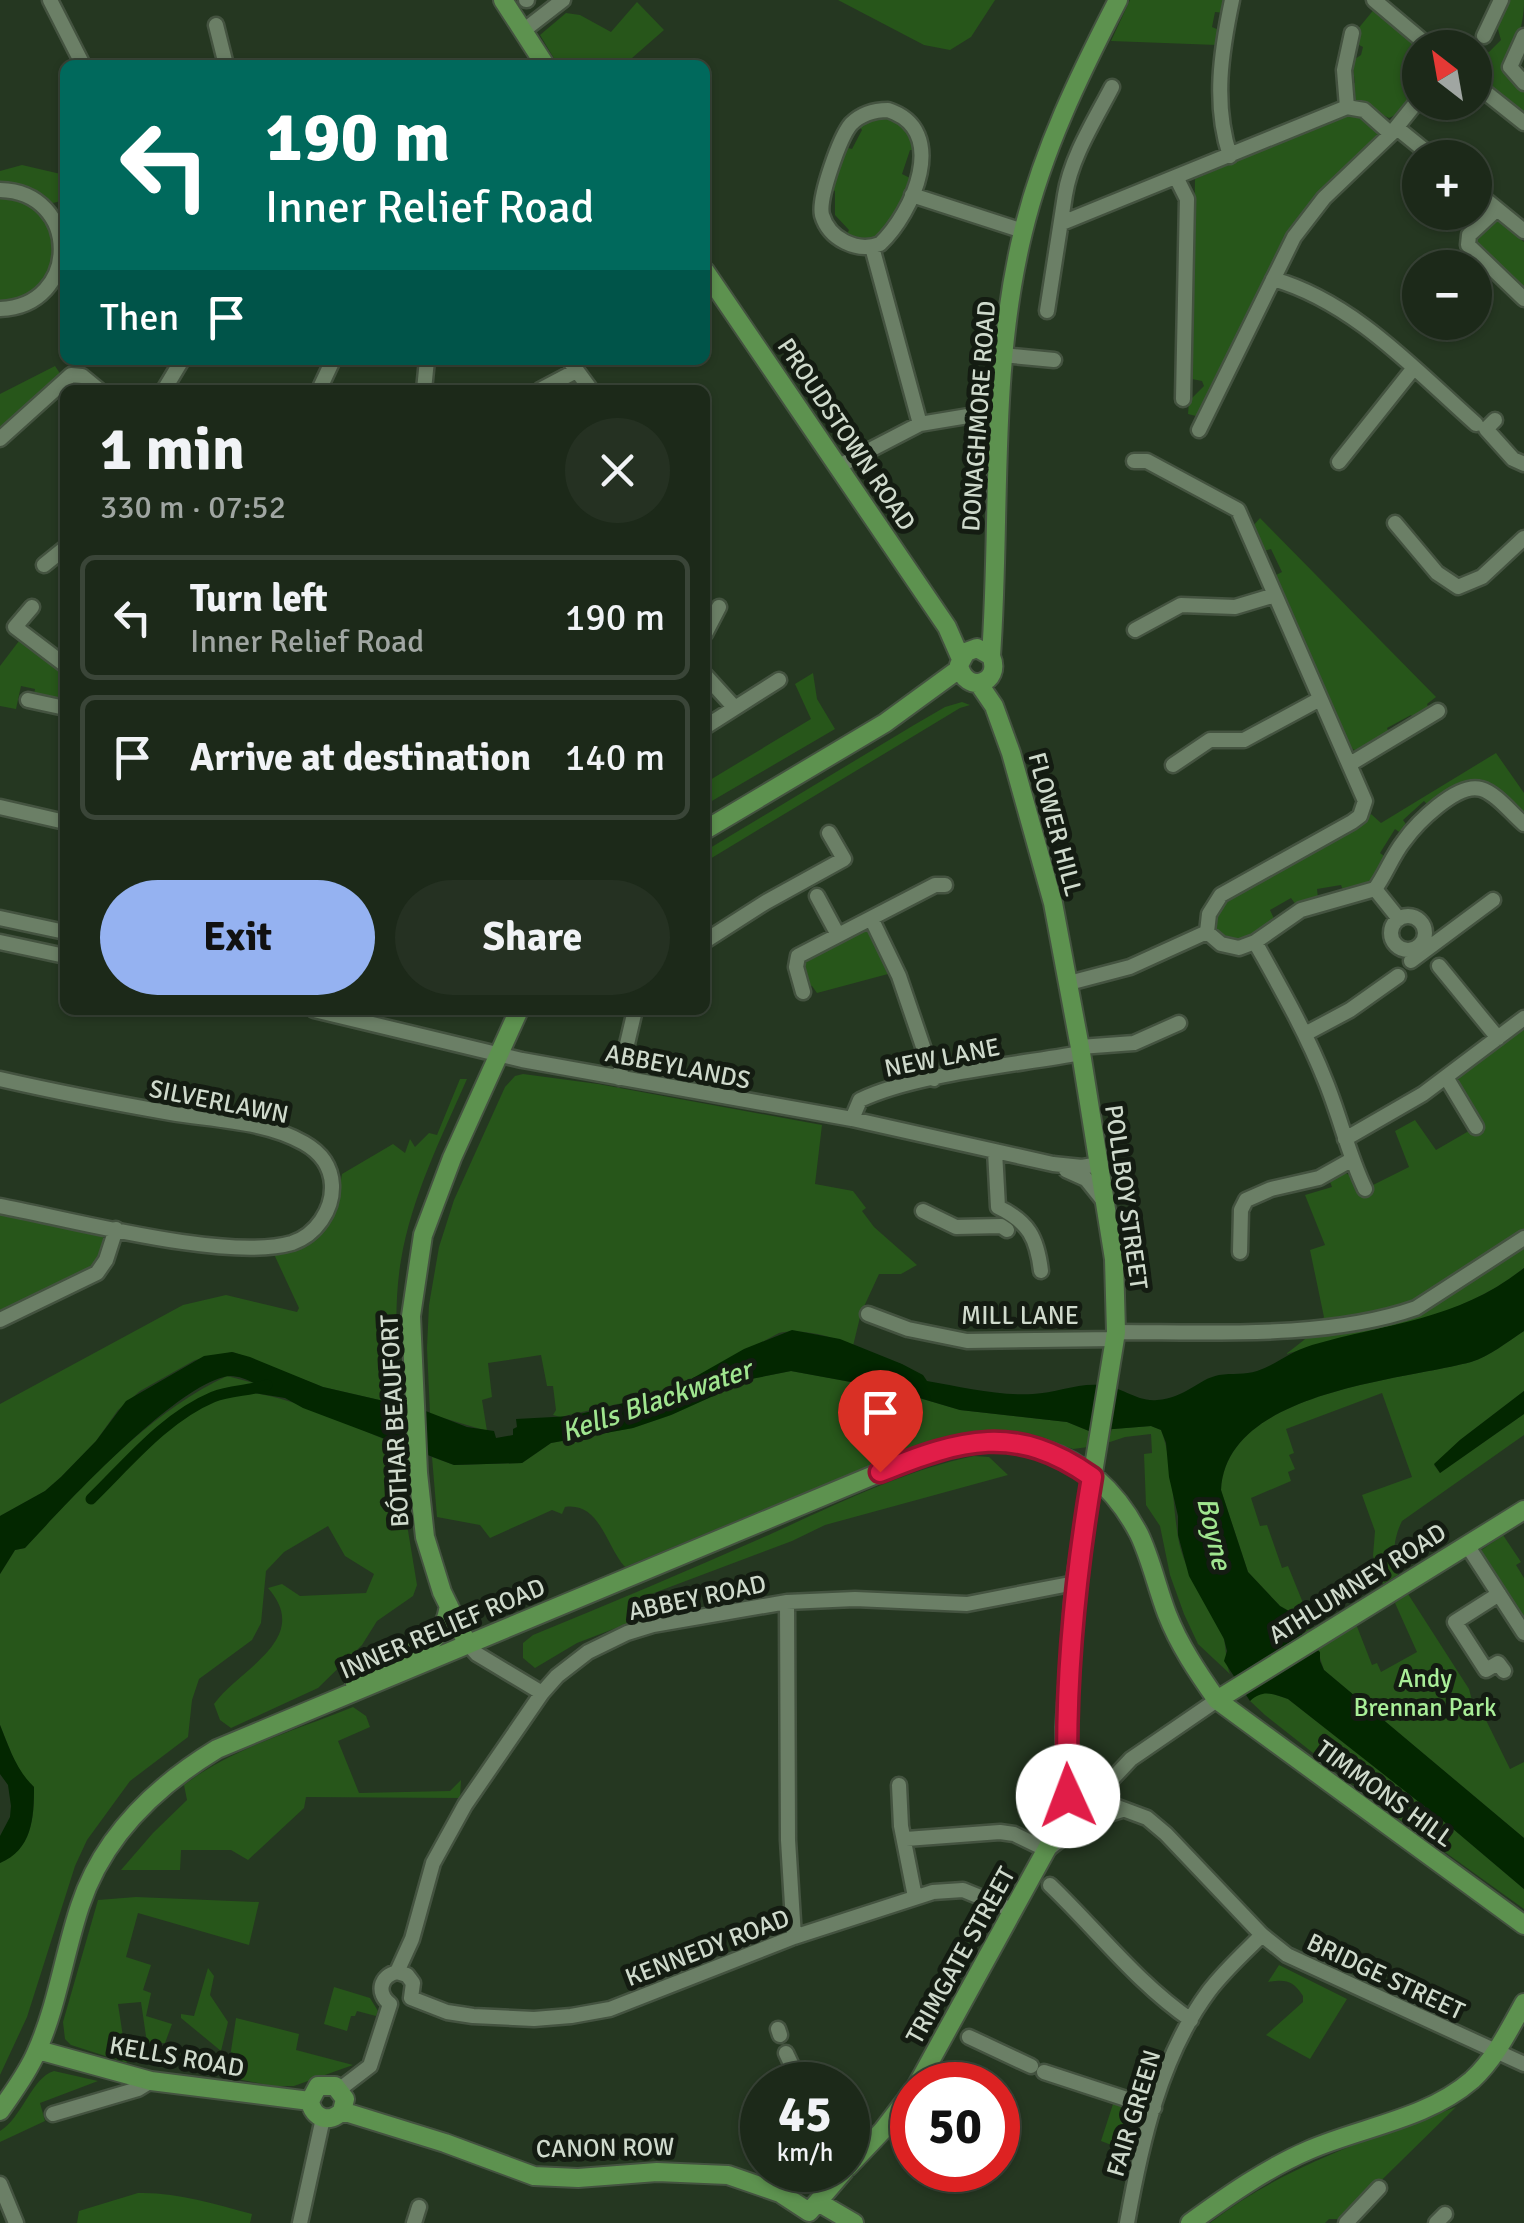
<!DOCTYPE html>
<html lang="en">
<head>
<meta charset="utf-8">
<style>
	body { margin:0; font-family:Signika,sans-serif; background:#253122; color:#f1f3f6; height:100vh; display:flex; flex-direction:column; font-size:38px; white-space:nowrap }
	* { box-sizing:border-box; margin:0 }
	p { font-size:32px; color:#a0a6a2 }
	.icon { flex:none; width:55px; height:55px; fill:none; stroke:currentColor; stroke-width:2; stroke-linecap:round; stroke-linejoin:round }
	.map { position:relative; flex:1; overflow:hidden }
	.drawer { position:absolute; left:60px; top:385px; width:650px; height:630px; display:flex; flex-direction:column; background:#1c2919; border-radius:15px; box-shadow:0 2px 8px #0004,0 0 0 2px #3a4538 }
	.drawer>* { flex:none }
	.guide { position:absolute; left:60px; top:60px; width:650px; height:305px; border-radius:15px; box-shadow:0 2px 8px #0004,0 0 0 2px #3a4538; background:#00695c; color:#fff; overflow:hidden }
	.needle { width:65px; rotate:329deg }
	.controls { position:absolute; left:1402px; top:30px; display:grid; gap:20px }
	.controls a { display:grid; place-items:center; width:90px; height:90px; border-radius:50%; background:#1c2919; box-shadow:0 2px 8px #0004,0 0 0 2px #3a4538; font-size:50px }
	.speed { position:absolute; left:740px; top:2062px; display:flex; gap:20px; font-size:50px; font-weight:700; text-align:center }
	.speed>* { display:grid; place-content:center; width:130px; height:130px; border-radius:50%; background:#1c2919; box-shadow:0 2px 8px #0004,0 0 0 2px #3a4538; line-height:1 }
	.speed small { font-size:25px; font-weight:400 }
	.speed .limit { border:15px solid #d22; background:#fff; color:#111 }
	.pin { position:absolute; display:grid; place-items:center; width:85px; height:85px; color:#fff; margin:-102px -42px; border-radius:50% 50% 50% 0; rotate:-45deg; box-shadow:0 0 10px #0007 }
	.pin .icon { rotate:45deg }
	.me { position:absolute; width:110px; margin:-55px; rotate:358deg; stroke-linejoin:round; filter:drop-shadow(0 0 8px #0008) }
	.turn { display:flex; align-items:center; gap:35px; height:210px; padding:0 40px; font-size:45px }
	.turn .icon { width:130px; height:130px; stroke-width:2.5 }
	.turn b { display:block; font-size:70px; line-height:85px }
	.then { display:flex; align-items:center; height:95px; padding:0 40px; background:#0003; gap:20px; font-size:38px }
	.round { display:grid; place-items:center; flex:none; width:105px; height:105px; border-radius:52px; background:#253122 }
	.summary { display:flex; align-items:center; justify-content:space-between; height:170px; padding:0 40px }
	h1 { font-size:60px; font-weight:700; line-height:75px }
	.cta { display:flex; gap:20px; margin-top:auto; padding:20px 40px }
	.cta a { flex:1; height:115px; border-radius:60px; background:#95b2f1; color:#111; font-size:40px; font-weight:700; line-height:115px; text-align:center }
	.cta a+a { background:#253122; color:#f1f3f6 }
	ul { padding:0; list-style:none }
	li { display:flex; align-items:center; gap:30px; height:125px; margin:0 20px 15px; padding:0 20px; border:5px solid #3a4538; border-radius:15px }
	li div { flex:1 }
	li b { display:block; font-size:38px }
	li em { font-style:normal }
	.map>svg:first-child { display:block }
	.green { fill:#27561a }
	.water { fill:#032700 }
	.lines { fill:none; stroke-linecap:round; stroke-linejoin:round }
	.canal { stroke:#032700; stroke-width:11 }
	.minor-tunnel { stroke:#3e4f3b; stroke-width:14; stroke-dasharray:14 7; stroke-linecap:butt }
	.minor-casing { stroke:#445340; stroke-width:19 }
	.major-casing { stroke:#445340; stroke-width:22 }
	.minor { stroke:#6b7f66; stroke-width:14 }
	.major { stroke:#5d924f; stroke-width:18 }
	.route-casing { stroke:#92132f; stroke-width:25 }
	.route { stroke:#e11d48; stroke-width:18 }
	.labels { text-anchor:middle; stroke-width:10; stroke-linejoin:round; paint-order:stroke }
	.street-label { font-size:25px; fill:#cfdacc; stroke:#141c12 }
	.park-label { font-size:25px; fill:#a9ee98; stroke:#141c12 }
	.water-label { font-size:28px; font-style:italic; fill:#a0e58f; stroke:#141c12 }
</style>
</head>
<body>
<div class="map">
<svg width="1524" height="2223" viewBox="0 0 1524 2223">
	<rect width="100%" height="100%" fill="#253721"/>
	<!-- green -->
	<path class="green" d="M838,0h157l-24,37 -21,13 -26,-5z
		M1130,0h98l-3,13 -10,-1 -3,15 7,3 -2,15 -106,-4z
		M1506,0h18c0,30 -9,43 -18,71l18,17v26l-49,-40v-25l14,3 12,-12 -6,-21z
		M637,2l27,28 -40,35h-66l-18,-30 26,-22 14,2 31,17z
		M1376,7l44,41c0,28 0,57 -31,70l-36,-18 -3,-16 5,-1 -3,-22 9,-6 2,-8 -6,-3v-14z
		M1348,113c14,2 24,9 31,21l-71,72 -17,24 -91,187 -12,-3 1,-13 15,-15 -2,-5 -10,-2 3,-200z
		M883,115l24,10 11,25h-8l-8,24 8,4c-7,18 -16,59 -39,63 -8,1 -19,-2 -26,-3l4,-8 -14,-15v-24l-7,-2 16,-42 8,2 10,-19 -4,-6z
		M22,165l43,10v25l-12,3 -26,-15 -27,-3v-14z
		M0,195c53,1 78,73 30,100 -8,5 -21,6 -30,9z
		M1497,215l19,15 -3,3 11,9v50l-51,-46v-8z
		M55,366l6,9 -61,59v-40z
		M1260,518l176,179 -9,7 3,7 -15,9 -4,-5 -24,13 3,7 -32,18 -9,-7 -75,-170 8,-4 -11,-23 -7,2 -11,-25z
		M22,637l43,33v32l-31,-7 1,-6 -14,-3 -5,23 -16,-3v-40z
		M813,673l4,26 18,30 -130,76v-22l106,-64 -16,-35z
		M962,702l8,3 -10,3 -255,154v-11l209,-126 31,-18z
		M1496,753l28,40v24l-38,-34 -12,-1 -44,25 -6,-6 -21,19 5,7 -6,7 -7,-5 -15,24 8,6 -16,24 -28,10 -3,-8 -24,4 1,9 -22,7 -5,-7 -21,12 5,11c-10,8 -29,24 -44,21 -27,-5 -14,-33 -2,-46l130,-69 12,-13 10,9z
		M868,927l20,47 -71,19 -5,-7 -7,-1 -3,-24z
		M1524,1028v240c-69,55 -157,63 -238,86l18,-14 20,-23 -14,-67 15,-5 -20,-50 27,-8 -3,-8 15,-7 7,4 8,16 50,-25 -14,-36 20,-11 21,30 45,-26 -27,-45z
		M523,1074l75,10 224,41 -7,59 38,7 13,17 -4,3 12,16 43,38 -16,9h-22l-18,39 -8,33c-21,-10 -51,-18 -74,-13l-93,49 -46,17 -80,18 -7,-2 3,-5 -3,-24h-6l-6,-31 -53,8 4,34 -10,3 5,31 -57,-17 -3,-66 2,-43 10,-58 15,-47 51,-113 10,-11z
		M460,1079h7c-26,59 -55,117 -66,181 -8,47 -4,98 0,145l-78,-18 -90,-35 -38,8 -55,31 -22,19 -22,31 -35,36 -16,14 -45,25v-112l183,-99 43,-10 71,17 2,-4 -26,-56c8,0 18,0 25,-2 29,-7 40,-51 44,-76l51,-30 12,9 5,-14 5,8 14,-14 8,2z
		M0,1211l100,21c26,32 -72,69 -94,80l-6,-1z
		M1524,1331v60l-64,49 -26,25 6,8 84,-59v21l-122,86c-8,16 -11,37 -4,54l-15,9 -10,-28 2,-25 -13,-36 50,-18 -30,-84 -96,36 8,24 -5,2 6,14 -7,3 3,9 -40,17 9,28 7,-1 15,43 6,-2 26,64 -10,6 -10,-22 -14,-8 -32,-34 -27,-82c5,-99 178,-109 250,-128 19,-6 36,-20 53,-31z
		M791,1371l98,18 71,21 107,12 22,9 -1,16 -15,2 -32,-12 -29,-5 -36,-1 -28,5 -58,21 -265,110c-19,-21 -25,-65 -60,-60l-3,7 -10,-4 -62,28 -10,-13 -43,-8 -5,-60 22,8 68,-2 29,-20 82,-15 38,-13 80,-36z
		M227,1376l27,7v10c42,6 105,35 145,53l-11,23 11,7 18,109 -4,11 -36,25 -15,24 -44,43 -87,40 -11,-8 -6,-16c25,-35 99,-65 54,-116l14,-4 18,12 66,-3 8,-19 -29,-18 -17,-30 -44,26 -18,19 -5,52 -9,17 -53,39 -7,21 -4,37 -58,44 -43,59 -12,26 -48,151 -27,58v-212c32,-15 34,-43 34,-76l-10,-9 -10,-18 -14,-35v-151l15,-24 10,-2c57,-62 126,-137 202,-172z
		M1151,1426l10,4c11,28 12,76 17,107 6,38 32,64 45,99 4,13 2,26 7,38l-32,-30 -14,-30 -14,-39 -10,-49 -14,-21 -2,-51 8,-1 -1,-19 -26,3 -18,6 5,-14z
		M974,1456l15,1 19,18 -183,50 -33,16 -154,58 4,19 -65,25 -42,25 -12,-10v-15l10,-8c81,-33 161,-67 240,-102 66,-30 130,-62 201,-77z
		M1503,1535l18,27 -5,3 8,13v42l-44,-69z
		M1408,1594l61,95 5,19 9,6 27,55 14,-7v76l-200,-168 -7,-21 39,-25 16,41 5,-2 4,9 36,-20 -22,-49z
		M1258,1693h12l18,6 164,129 72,61v20l-150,-108 -109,-86 -15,-14z
		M353,1707l13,9 4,11 -32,14 21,52 91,-2 11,-11 -1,18 -154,-1 -2,11 -56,52 -17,-10h-50l-1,20h-59l32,-37 34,-33 -3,-15c48,-37 113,-55 169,-78z
		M136,1897l123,5 -10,43 -111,-32 -12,44 25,8 -8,25 8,3 -5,23 26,8 -7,19h-18l-6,-41 -23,2 9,59 -56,-18 -6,-6 -2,-17 35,-122z
		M1279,1965l68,34 -37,60 -44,-24 37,-33v-6c-10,-16 -18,-17 -35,-14z
		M208,1968l6,8 -4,19 18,27 -7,29 -40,-33v-4l13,2z
		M334,1987l36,11 8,13 -2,5 -19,-5 -2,5h-4l-4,15 -23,-7z
		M236,2018l63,16 -3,16 57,15 -59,21h-21l-46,-9z
		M54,2071l44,10 -58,22 5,18 -45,21v-11c22,-13 32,-54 54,-60z
		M1115,2098l29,9 -18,64 -19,-5 7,-20 -13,-5z
		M1456,2107l-114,112h-13l-4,4h-115c73,-57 160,-84 246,-116z
		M138,2193c39,-1 77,11 114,21l-2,9h-173l2,-12z"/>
	<!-- water -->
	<path class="water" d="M1524,1268v63c-17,11 -34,25 -53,31 -72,19 -245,29 -250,128l27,82 32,34 14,8 10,24 16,14v9l4,9 200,168v51l-72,-61 -164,-129c-15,-5 -25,-10 -38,2l-26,-40 3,-10 -3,-12 -35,-63 -11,-41v-19l-9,-39 -3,-34 -5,-13 -10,-4 -62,5 -22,-9 -107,-12 -71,-21 -98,-18 -40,8 -80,36 -38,13 -82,15 -29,20 -68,2 -151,-57 -18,-10 -31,-5v-10c-9,-4 -20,-9 -30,-6 -53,13 -159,128 -199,171l-10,2 -15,24v-58l45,-25 16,-14 35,-36 30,-40 78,-45 28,-4 18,5 73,30 100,23 44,17 27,4 2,7 17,-3v-6l4,-2 -1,-8 56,-3 68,-17 46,-17 58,-33 48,-19 48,9 62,25 21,11 4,6c34,6 72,15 106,13 22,-1 45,-11 67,-9 22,1 36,17 57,15 29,-2 41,-21 62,-25 13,-2 26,0 38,-4 19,-6 32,-19 55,-26 76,-22 147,-25 212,-77z
		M1524,1391v23l-84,59 -6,-9 26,-24z
		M0,1725c9,22 16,45 34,62 0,31 -2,63 -34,76v-27l10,-19 1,-11 -3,-21 -8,-11z"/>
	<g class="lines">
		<!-- canal -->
		<path class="canal" d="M91,1499c36,-35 74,-82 122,-102 17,-7 36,-6 54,-12"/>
		<!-- minor-tunnel -->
		<path class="minor-tunnel" d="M848,2141l5,6"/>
		<defs>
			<path id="minor" d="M50,0l33,65
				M526,0h1
				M1374,0l57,48
				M216,25l10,40
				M523,31l40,-31
				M1484,36l17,-36
				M1524,36l-14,31 14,16
				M1475,84l49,39
				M1347,107l-3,-37 8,-37
				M888,110c62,20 25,103 -8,134 -23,9 -51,-5 -58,-29 -4,-17 18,-78 29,-91 10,-10 24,-14 37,-14z
				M1397,128l37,30
				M1230,156c-17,-52 -9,-104 2,-156
				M1176,177l11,22 -4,200
				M0,190c81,2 81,116 0,119
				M1475,191l49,40
				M912,195l111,36
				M1497,209l-28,26 -1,10 56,54
				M1062,223l285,-116 17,3 27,24
				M872,247l48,177
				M1273,279c81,23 142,91 203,145
				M1047,311c6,-39 12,-78 18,-116 6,-38 30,-75 47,-108
				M1002,355l52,5
				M569,360l22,30
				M164,390l18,-30
				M319,390l14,-30
				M424,390l3,-30
				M540,390l36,-19
				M1495,420l-9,9 27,30 11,5
				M1199,430l95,-193 30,-39 67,-64 29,-36
				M0,439l71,-64 11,1 17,14
				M1134,461h13l91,49 127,291 -5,15 -8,6 -131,73 -12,19 -2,18
				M1339,462l74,-93
				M839,466l81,-42 78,-13
				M1395,523l42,50 21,14 24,-10 42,-39
				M44,565l21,-17
				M32,607l-17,20 50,38
				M1135,630l46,-25 54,2 40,-12
				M705,634l14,-27
				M705,675l30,33
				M28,700l37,8
				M705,727l74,-47
				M1350,764l88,-53
				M1173,765l37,-25h34l76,-41
				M0,807l65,15
				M1375,889l24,30
				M817,896l21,39
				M1391 933a17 17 0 1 1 34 0a17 17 0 1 1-34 0Z
				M0,918l65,14
				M871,918l28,58 35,103
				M1207,932l14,12 18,4 16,-6 46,-32 74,-21c11,-15 17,-33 29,-48 12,-17 53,-59 77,-52 15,4 31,25 43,35
				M705,941l61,-39 78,-43 -15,-26
				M0,942l65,14
				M1255,942c25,45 51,90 70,138 15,36 23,74 40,109
				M1411,961l82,-61
				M1439,966l59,72
				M1069,983l61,-16 77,-35
				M803,992l-7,-25 2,-11 137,-71h10
				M314,1010l208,50 330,59 201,45 29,3 17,-3
				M1305,1034l45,-24 48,-34
				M1080,1047l54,-4 45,-20
				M1446,1077l30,50
				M619,1078l16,-68
				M0,1079c57,13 114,24 171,34 42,7 95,8 133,30 16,9 27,23 28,42 1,25 -16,50 -40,58 -64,19 -223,-24 -292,-37
				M852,1119l8,-19c57,-27 157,-35 221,-47
				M1345,1139l78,-45 101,-76
				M995,1151l3,56c31,15 39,31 43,64
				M1066,1170l20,9 16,20
				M923,1211l33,16 45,-1 6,4
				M1240,1252l1,-42 5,-10 25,-11 48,-11 32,-18
				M868,1314l40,15 59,12 148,-2
				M0,1320l97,-47 9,-13 10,-31
				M1116,1332c93,0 212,7 300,-24l108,-70
				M1467,1545l57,88
				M1499,1594l-44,28 31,48 12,-7 6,8
				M787,1602l1,238 6,97
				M467,1643l10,11 65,39
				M1067,1759l10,16 35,30 35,13 19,16 96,101 25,20 237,109
				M899,1785l2,41 14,71
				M1099,1793l32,-34 86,-59
				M906,1839l94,-7 14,2 33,16 37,-28 38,-12
				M1050,1885c47,45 87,98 141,135
				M397,1972l15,-33 21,-76 32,-58 77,-112 15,-17 31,-24 39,-19 26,-8 134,-23 68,-3 112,5 108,-21
				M397,1972l10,3 6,8 -2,15
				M411,1998l36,14 26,4 61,3 37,-3 39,-7 184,-72 139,-45 30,-2 49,20
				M390,2004c-14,-11 -10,-28 7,-32
				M778,2029l2,6
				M969,2037l62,29
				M786,2053l15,32
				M1044,2072l110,36
				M340,2089l30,-23 20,-62
				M53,2114l85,-25 13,-8
				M0,2184l16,39
				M300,2223l23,-105
				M414,2223l5,-16
				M1127,2223c14,-79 33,-166 82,-232 15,-20 35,-38 53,-56
				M1346,2223l33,-35
				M1436,2223l9,-9"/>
			<path id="major" d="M503,0l42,65
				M705,271l242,356 14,32
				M991,656l-14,-8 -11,4 -7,13c6,30 44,19 32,-9 10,-142 -2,-285 32,-424 20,-83 56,-156 95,-232
				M705,830l180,-107 74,-54
				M467,1643l-25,-51 -17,-55 -7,-64 -7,-157 12,-81 29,-77 67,-148
				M355,1684c8,-6 16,-14 26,-19 34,-19 60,-13 68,-59
				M1217,1700l307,-190
				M38,2050l113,31 159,20
				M917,2085l149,-271 -1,-87 10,-144 41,-251 -2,-73 -33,-206 -28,-150 -42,-150 -17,-47 -15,-22
				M310,2101l8,-15h17l10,13 -3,12
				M310,2101c3,18 20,23 32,10
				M0,2111c13,-19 27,-37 36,-58 21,-46 28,-99 44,-147 23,-70 76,-120 137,-157l700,-292c90,-33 175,-13 222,77 12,25 18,54 28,80 12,31 31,59 50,86l307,225
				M342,2111l103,32 89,33 44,2 79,-6 71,3 52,18 29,19 36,-42
				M848,2167l35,-37 29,-38
				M818,2202l36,21
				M1190,2223c37,-27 77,-55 119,-73 53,-23 118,-31 163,-70 23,-21 37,-50 52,-77"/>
		</defs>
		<!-- minor casing -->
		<use href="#minor" class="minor-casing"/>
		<!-- major casing -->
		<use href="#major" class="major-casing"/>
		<!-- minor -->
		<use href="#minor" class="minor"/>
		<!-- major -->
		<use href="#major" class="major"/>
	</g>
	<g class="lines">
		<defs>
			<path id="route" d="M880,1472c81,-33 136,-49 212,5 -18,107 -28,211 -24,319"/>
		</defs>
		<!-- route casing -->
		<use href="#route" class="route-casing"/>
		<!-- route -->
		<use href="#route" class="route"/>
	</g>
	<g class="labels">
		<!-- street labels -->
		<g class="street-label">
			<text transform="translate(978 416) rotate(-86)" y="9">DONAGHMORE ROAD</text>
			<text transform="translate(847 434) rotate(56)" y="9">PROUDSTOWN ROAD</text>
			<text transform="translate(1056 824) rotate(75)" y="9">FLOWER HILL</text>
			<text transform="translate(942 1057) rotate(-11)" y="9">NEW LANE</text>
			<text transform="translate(678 1066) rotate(11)" y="9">ABBEYLANDS</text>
			<text transform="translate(219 1101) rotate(11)" y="9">SILVERLAWN</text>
			<text transform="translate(1127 1197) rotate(82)" y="9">POLLBOY STREET</text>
			<text x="1020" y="1324">MILL LANE</text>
			<text transform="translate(394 1421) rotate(-93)" y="9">BÓTHAR BEAUFORT</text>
			<text transform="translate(1357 1583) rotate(-32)" y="9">ATHLUMNEY ROAD</text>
			<text transform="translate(697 1597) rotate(-12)" y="9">ABBEY ROAD</text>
			<text transform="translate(442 1628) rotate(-23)" y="9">INNER RELIEF ROAD</text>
			<text transform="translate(1385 1793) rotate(36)" y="9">TIMMONS HILL</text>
			<text transform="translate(707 1947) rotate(-21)" y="9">KENNEDY ROAD</text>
			<text transform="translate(960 1955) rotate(-61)" y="9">TRIMGATE STREET</text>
			<text transform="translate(1386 1976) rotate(25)" y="9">BRIDGE STREET</text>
			<text transform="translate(177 2056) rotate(10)" y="9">KELLS ROAD</text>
			<text transform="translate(1133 2113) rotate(-73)" y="9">FAIR GREEN</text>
			<text transform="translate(605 2147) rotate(-1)" y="9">CANON ROW</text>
		</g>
		<!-- park labels -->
		<g class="park-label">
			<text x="1425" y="1687">Andy<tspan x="1425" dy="29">Brennan Park</tspan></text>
		</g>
		<!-- water labels -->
		<g class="water-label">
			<text transform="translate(656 1400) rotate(-19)" y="10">Kells Blackwater</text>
			<text transform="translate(1215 1533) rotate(77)" y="10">Boyne</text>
		</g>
	</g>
</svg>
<div class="controls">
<a><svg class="needle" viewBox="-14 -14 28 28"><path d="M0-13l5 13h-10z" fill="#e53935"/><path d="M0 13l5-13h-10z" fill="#a0a6a2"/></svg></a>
<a>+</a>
<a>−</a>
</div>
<div class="speed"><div>45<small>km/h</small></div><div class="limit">50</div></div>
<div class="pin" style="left:880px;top:1472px;background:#d93025"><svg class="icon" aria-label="arrive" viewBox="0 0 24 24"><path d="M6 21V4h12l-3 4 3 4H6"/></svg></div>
<svg class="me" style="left:1068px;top:1796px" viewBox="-20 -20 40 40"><circle r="19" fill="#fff"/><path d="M0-13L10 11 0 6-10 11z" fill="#e11d48"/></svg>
<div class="guide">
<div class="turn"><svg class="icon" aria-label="left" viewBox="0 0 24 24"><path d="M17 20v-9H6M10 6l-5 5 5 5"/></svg><div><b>190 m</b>Inner Relief Road</div></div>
<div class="then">Then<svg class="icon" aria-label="arrive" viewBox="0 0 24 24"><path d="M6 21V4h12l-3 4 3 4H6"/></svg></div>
</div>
<section class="drawer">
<div class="summary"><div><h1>1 min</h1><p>330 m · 07:52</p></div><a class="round"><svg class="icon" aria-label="close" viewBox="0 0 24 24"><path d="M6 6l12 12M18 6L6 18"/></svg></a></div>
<ul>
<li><svg class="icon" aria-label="left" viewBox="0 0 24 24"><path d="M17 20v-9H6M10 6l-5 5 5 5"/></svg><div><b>Turn left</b><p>Inner Relief Road</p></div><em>190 m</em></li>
<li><svg class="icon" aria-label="arrive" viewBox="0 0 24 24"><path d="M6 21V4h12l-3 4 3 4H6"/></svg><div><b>Arrive at destination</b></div><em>140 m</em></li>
</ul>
<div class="cta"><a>Exit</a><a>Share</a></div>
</section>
</div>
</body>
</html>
